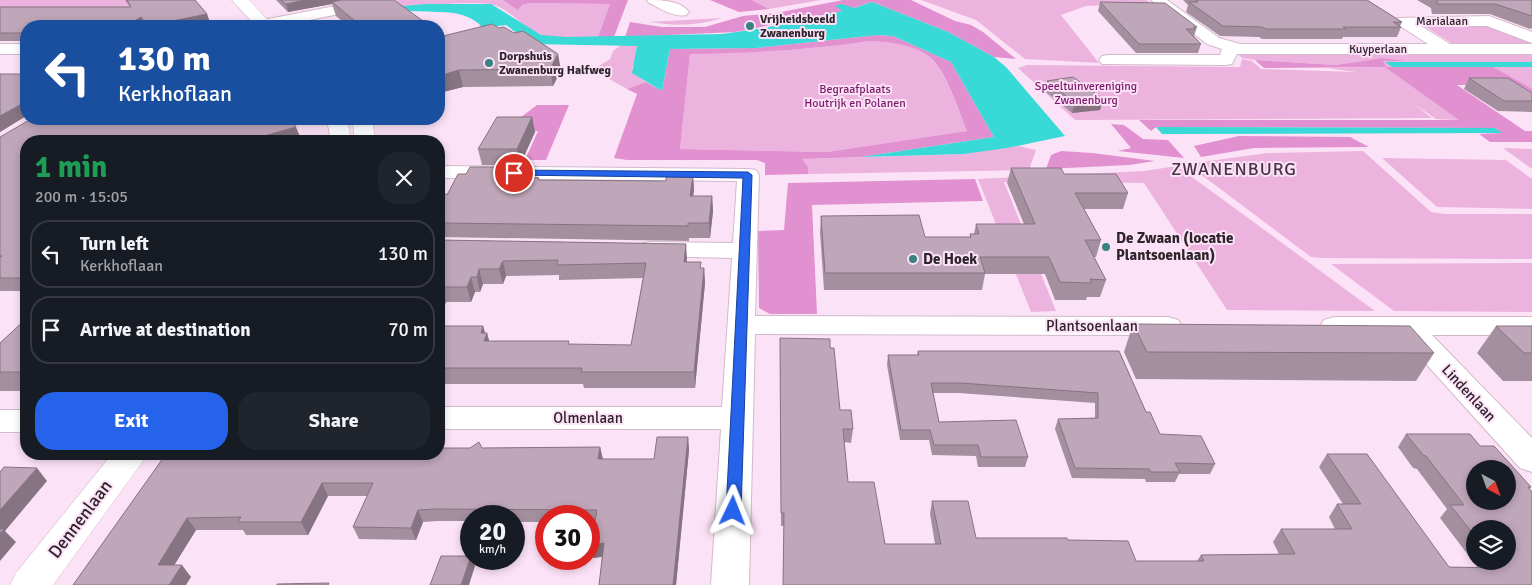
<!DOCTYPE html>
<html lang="en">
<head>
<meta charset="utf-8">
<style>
	body { margin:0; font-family:Signika,sans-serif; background:#20242c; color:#f1f3f6; height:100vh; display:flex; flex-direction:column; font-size:19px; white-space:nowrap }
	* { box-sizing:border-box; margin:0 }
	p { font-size:16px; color:#9ea1a6 }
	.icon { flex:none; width:28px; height:28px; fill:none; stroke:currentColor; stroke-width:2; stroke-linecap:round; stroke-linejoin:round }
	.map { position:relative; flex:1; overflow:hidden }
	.drawer { position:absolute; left:20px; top:135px; width:425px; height:325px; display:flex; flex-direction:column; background:#171b24; border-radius:20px; box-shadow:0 2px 8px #0003 }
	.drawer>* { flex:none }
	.hud { position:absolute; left:20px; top:20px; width:425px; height:105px; border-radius:20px; box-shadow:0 2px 8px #0003; background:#1a4fa0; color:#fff; overflow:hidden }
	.needle { width:32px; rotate:139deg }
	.fabs { position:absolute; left:1466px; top:460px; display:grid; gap:10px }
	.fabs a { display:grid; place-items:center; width:50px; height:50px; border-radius:50%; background:#171b24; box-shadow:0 2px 8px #0003; font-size:25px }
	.speed { position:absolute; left:460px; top:505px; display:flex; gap:10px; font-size:25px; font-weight:700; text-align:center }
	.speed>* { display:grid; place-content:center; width:65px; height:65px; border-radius:50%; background:#171b24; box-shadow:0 2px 8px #0003; line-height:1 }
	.speed small { font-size:12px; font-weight:400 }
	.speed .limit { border:8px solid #d22; background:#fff; color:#111 }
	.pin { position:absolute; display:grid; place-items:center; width:42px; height:42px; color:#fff; margin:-21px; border:2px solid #fff; border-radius:50%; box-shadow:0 1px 5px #0007 }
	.me { position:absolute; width:55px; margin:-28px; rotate:2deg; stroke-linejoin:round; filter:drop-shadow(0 0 4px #0008) }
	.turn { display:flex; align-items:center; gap:18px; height:105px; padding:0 15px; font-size:22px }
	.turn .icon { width:65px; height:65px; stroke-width:2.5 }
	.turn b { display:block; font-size:35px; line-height:42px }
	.round { display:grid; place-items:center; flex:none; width:52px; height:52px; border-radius:20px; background:#20242c }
	.summary { display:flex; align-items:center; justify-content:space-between; height:85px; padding:0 15px }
	h1 { font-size:30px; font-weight:700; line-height:38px; color:#1e9e55 }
	.action { display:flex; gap:10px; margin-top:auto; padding:10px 15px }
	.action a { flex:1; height:58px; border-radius:20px; background:#2563eb; color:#fff; font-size:20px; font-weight:700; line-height:58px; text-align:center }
	.action a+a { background:#20242c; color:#f1f3f6 }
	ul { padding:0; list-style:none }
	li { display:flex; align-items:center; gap:15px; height:68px; margin:0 10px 8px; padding:0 5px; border:2px solid #363941; border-radius:20px }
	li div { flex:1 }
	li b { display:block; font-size:19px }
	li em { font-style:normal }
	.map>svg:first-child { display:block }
	.green { fill:#ecb3df }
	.forest { fill:#e190d0; fill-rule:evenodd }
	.water { fill:#38d9d6 }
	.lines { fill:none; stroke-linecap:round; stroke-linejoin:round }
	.minor-casing { stroke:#d2b9cc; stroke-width:2 }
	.secondary-casing { stroke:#d2b9cc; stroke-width:1 }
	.minor { fill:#fff; fill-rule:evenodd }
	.secondary { fill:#fff; fill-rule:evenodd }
	.wall { fill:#a48f9f; fill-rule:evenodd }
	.shaded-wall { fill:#867482 }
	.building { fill:#bfa6b9; stroke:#867482; fill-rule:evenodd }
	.route { fill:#2563eb; stroke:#184099 }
	.poi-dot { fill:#3a8281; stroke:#fce2f6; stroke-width:2 }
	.labels { text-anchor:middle; stroke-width:4; stroke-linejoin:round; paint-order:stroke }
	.far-poi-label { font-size:12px; font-weight:bold; fill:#2e242b; stroke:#fce2f6; text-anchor:start }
	.far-street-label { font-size:12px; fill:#2e242b; stroke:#fce2f6 }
	.far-park-label { font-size:12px; fill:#791b6b; stroke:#fce2f6 }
	.poi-label { font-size:15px; font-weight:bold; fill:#2e242b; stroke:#fce2f6; text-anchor:start }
	.street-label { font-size:15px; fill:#2e242b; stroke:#fce2f6 }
	.quarter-label { font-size:18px; letter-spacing:1px; fill:#473342; stroke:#fce2f6 }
	.near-street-label { font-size:18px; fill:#2e242b; stroke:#fce2f6 }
</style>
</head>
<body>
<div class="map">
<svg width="1532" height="585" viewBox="0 0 1532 585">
	<rect width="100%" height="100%" fill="#fce2f6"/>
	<!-- green -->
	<path class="green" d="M0,0h131l12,13h-143z
		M399,0h104l15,9 4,-4 8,-2 80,1 -12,33c-17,0 -40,4 -57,-2 -18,-6 -33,-29 -52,-31 -38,-4 -77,7 -114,0z
		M752,0h69l-52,9z
		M921,0h225l5,3 -65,3 -25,9 38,48 -74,-4 -49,-39z
		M722,18c-24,8 -48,8 -73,4z
		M1421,24l75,1 36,16v5l-79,-2z
		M870,41c18,1 42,3 57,14 19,14 31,54 40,76l-140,21 -147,-3 10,-96c61,0 120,-3 180,-12z
		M621,45l16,1 -2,16 -3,6 4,7 10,7 -19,7 -34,-19 17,-11 3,-8z
		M1236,52l296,2v8h-47l-99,5 74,53 -24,-1 -22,-15 18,14 -357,2 -57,-52 9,-3 213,2 2,-8 10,2 9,8 96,3 -30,-4 58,-1 -2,-6h15l-16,-3 -46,7 -81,-5 -13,-2z
		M1493,67h39v24z
		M1018,146l18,4 -7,20 -221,4v-7l-7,-8 163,-5z
		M1503,148l29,1v20z
		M1363,151l68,61 13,2h88v45l-207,-1 -14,-1 -124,-93 80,-11z
		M1382,158l124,2 26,19v30l-95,-2z
		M1177,166l198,145 -148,-1 -83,-127 -140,-1 52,129 -25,1 -53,-133 166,-8z
		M1532,263v49l-138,-1 -63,-47z"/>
	<!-- forest -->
	<path class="forest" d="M503,0h125l-14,37h-16l12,-33 -80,-1 -8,2 -4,5z
		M710,0h42l17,9 -30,3z
		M843,0h68l44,21 16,4 12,7 33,27 -22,-2 -46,-25 -76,-30 -28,9 -109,21 -110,5 5,-15 32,5h43l38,-11 33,-3z
		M878,35l15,1 58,26 43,75 -133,20 -59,2 6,8v7l-43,1v-12l-8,-3h-130l-13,-2 23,-64 -10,-5 19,-7 16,9 8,-42 86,-1zM870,41c18,1 41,3 57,14 19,13 31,54 40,76l-140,21 -147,-3 10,-95c61,-1 120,-4 180,-13z
		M1382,58l23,3h-22l3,6h107l39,22v10l-24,-14h-51l68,46h7v11h-42l-11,-8 22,-1 -6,-5 -339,-1 -5,4 -12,-11h320l-74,-53 -121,1 -9,-8 81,5z
		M537,105h32l-23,55h-21l13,-29h-43l21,-10z
		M1111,124l13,1 19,14 25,1 16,18 -66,-7 13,-3z
		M1239,136l111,1 19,10 -115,1 -53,9 -7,-11z
		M1061,151l31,2 63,8 -26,4 -83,4 5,-14z
		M975,179l8,22 -171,4 5,109h-47l-11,-6 -1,-77 26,-1 4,-47z"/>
	<!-- water -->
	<path class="water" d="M872,2l76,30 46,25 12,10 59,69 -58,12 -43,6 -103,3 133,-20 -43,-75 -58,-26 -15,-1 -122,13 -86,1 -8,42 -30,-18 5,-27 -106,-2 -25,-19 -23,3c-23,-26 -63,-10 -91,-21l34,-3h65l50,31 25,2 156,-3 42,-6 79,-17 -8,-5 6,-2 13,4z
		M1385,62h147v5h-140z
		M1156,127l339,1 7,5 -340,1z"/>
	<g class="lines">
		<defs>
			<path id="minor" d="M366,0h29l-2,3 -5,1 -108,22h-30l2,-3 6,-2z
				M647,0c13,0 33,0 42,12l-3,3c-12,3 -26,-7 -37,-12z
				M1151,0h16l52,38 21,6h188l-31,-20 -3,-3 3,-3 92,-2 43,16v11l-45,-17h-66l29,18h82v10h-295l-5,10 -6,1 -124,-1 -3,-4 3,-4 6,-1h112l2,-6 -15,-5z
				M0,44h26v10h-26z
				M439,166l309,3 8,1 3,5 -4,141 413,1 10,3 4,6 -4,6 -10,3 -413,-1 -6,251h-38l10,-156h-282v-22h283l10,-149 -83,-2 -9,-2 -3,-5 3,-5 9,-2 84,1 4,-62 -298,-3z
				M1334,317h198v18h-100l100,103v34l-12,-4 -120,-133h-66l-10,-3 -4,-6 4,-6z
				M0,410h26v22h-26z"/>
			<path id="secondary" d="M232,0h17l24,26h-17z
				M327,119h20l4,22h-20z
				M350,119h20l3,5 2,17h-20l-2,-17z
				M112,454h36l-95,131h-43l6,-12z"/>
		</defs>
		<!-- minor casing -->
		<use href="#minor" class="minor-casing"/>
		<!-- secondary casing -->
		<use href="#secondary" class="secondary-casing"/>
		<!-- minor -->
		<use href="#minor" class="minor"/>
		<!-- secondary -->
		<use href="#secondary" class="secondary"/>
	</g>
	<!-- wall -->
	<path class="wall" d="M125,0h70l12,14 3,9 -17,3h-47l-1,-1 -1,1h-118v15h-26v-34h130z
		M276,0h118l36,26h-82l-12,-10 -4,-12 -44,8z
		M1183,0h184l35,22 -2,4 1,1 -4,10h-54l-1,2h-80l-3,-2 -39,-1 -34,-24 2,-7z
		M1417,0h115v28l-2,1 -40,-15h-58l-1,-6z
		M1100,2l97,25 -3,9 7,8 -3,9h-62l-38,-42z
		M439,33l4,3 118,34 -8,16 -90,1 -24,6z
		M0,74h26v42l-26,16z
		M1469,78l63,15v19l-34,-1 -34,-22z
		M1047,81l56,18 -3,11 -28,3 -27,-22z
		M532,117l3,15 -15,33h-38l-4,-16z
		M0,137l301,2 -10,2h-265v150h-26z
		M509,167l1,5 29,6v2l127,1 27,-5 1,14 -1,6h19l1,15 -3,27h-21v3l-250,-4v-44l8,2 19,-21z
		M1011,168l53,6 64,19 -5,16h-39l17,31 -5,17h-2l12,23 -6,17h-13l-1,3h-31l-10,-26h-60l-3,16h-158l-4,-58 1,-16 104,21h45v-3h4l2,-10h48l-17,-41z
		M439,240l247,4v18l15,6h3l1,15 -10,105h-111l-1,-4h-144v-58h44l2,7h2l2,8 81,4h61l12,-67 -84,2v-5l-53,1 -3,8h-20l-3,8h-5l-4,10h-25l-7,15z
		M26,319v72h-26v-48z
		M1133,324l301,29 -18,28 -280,-2 -12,-27z
		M1496,326h36v55h-29l-26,-28z
		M780,338l50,10 10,62 13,19 -2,14 -7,-1 4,40 37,62h50l-5,-30 2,-13 44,37 92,2 68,21h61l4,-6 78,-1 -6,-12 8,-13h54l-6,-12 8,-13h6l-24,-37 8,-13 122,113 29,1 -38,-50 7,-9 -30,-40 -4,-1 -15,-21 8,-13 74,12 51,41 -2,2 3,96h-749l1,-59h-3zM1475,529l33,32h-33z
		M918,351h201l27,61 14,22 55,30 -5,10h-31l-4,8h-29l-1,-3 -73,-1 -17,-49 3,-10 37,-1v-15l-136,-10h-26l6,29 89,35 -3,10h-47l-2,-11 -44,-1 -3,-15h-29l-13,-75 1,-10h29z
		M688,437l1,13 -13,135h-77l3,-28 -9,1 -3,-12 5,-23h-6v-7h-43v6h-32v-6h-43v5h-33l-15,1 -7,18 -57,-1 -6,-12 14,-31h-39l-20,39h-62l-3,-5h-47l-22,35 17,12 -118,8 93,-131 316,-6 118,-1 2,12h52z"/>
	<!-- shaded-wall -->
	<path class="shaded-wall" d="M305,0h57l-30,2v2l-44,8 -2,-8z
		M207,14l3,9 -17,3h-45z
		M141,17l4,8 -1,1h-18z
		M558,54l3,16 -8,16 -3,-17z
		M459,70l4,17 -24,6v-17z
		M1103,99l-3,11 -28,3 3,-10z
		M20,105l6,11 -26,16v-16z
		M532,117l3,15 -15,33 -3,-16z
		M296,127l5,12 -10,2h-45z
		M693,176l1,14 -3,21 -1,-15z
		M712,196l1,15 -3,27 -1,-15z
		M686,244l1,15 -2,18 -1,-15z
		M503,261l3,15 -3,8 -4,-15z
		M704,268l1,15 -10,105 -1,-16z
		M479,269l4,15 -3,8 -3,-15z
		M471,277l4,15 -4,10 -4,-15z
		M441,287l5,15 -7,15v-25z
		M483,326l3,10 1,-3 4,15 -3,9 -7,-24z
		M688,437l1,13 -13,135h-3z
		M600,447l3,12h-5z
		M37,468l10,13 -42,50 11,11 -16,19v-51z
		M322,483l6,13 -20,39 -7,-13z
		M418,510l5,12 -7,18 -5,-12z
		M187,518l9,12 -29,47 -9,-12z
		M604,543l2,13 -13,2 -3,-12z
		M471,556v3h1l3,7 -6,19h-8z
		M182,565l9,12 -5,8h-17z"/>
	<!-- building -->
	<path class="building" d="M127,0h68l12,14 -59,12 -7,-9 -15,9h-100v7h-26v-26h131z
		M281,0h24l-19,4z
		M341,0h53l36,26h-69l-29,-24z
		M1196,0h171l35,22h-9l8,5h-58l3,2h-80l-4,-2 -39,-1 -34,-24h9z
		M1437,0h95v16l-37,-12h-58z
		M1100,2l65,1 32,24h-4l2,2h-9l15,15h-62z
		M492,24l7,4 5,-1 10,6 9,-2 35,23 -8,15 -91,1 -20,6v-43l4,3z
		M0,74h26v31h-6l-20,11z
		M1073,77l30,22 -28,4 -28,-22z
		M1469,78h39l24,15v8h-28z
		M497,117h35l-15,32h-39z
		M31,119h259l6,8 -50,14h-220v137h-26v-21l2,-1h-2v-119z
		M470,167h39l-2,4 32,7 -1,2 128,1v-5h27l-3,20h22l-3,27h-21v3l-249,-3v-30h5l3,2 11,-21h8z
		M1011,168h50l3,6h52l12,19h-53l26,47h-16l21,40 -16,-1 1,4 -31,-1 -11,-25h-69l5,16h-160l-4,-57 98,-1 6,22h46l-1,-3h9l-3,-10h59z
		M439,240l247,4 -2,18h17l-1,6h4l-10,104h-113l1,-4h-143v-42h44l-2,7h6l-3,8h85l-1,3 63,1 15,-82 -89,2 1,-5 -55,1 -4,8h-20l-2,8h-6l-4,10h-26l-2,5z
		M26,319v53h-26v-29z
		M1133,324l277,2 24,27 -287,-1z
		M1496,326h36v27h-8z
		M780,338l50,1v9h4l6,62h11l2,19h-10l5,53h26l11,62h56l-9,-43h36l8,37h91l1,2 60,1 8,20h68l-3,-6 94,-1 -14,-25h71l-15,-25h24l-34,-50h40l82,113 51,1 -6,-7h14v-32h-33v7l-25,-31h14l-38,-49 -3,-1 -17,-21h64l10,12h14l37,41h-3l4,5v93h-749l1,-72h-3zM1475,469h33v32h-33z
		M918,351h201l27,61h4l10,22 41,2 14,28 -40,-1 5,9h-29l-2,-3 -74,-1 -17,-49 40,-1v-25l-137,-10h-30l8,39 77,-2 12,37h-47l-3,-12h-44l-4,-15h-29l-13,-75h31z
		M657,437h31l-15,148h-74l5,-42 -14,3 7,-36 -163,-1 -16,1 -7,18 -58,-1 20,-44h-51l-21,39h-63l3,-5 -54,1 -29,47h24l-13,20h-96l93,-131h273v-6h31l9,-6 3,6 118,-1 -2,12h56z
		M4,467l33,1 -37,42v-38z
		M0,529h4l-4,5z
		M441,556h30l-10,29h-31z
		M329,583l-1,2h-51v-1z"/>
	<!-- route -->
	<path class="route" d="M514,170l234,2 4,3 -11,336 -2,4 -6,2 -5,-2 -2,-4 17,-333 -232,-3 -1,-2z"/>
	<!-- markers -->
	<g class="poi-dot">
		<circle cx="750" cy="26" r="5"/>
		<circle cx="489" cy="63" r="5"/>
		<circle cx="1106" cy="247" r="5"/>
		<circle cx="913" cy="259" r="5"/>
	</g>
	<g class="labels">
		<!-- far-poi labels -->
		<g class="far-poi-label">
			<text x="760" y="23">Vrijheidsbeeld<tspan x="760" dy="14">Zwanenburg</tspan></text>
			<text x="499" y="60">Dorpshuis<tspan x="499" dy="14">Zwanenburg Halfweg</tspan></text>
		</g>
		<!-- far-street labels -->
		<g class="far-street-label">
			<text x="1442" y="25">Marialaan</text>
			<text x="1378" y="53">Kuyperlaan</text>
		</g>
		<!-- far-park labels -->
		<g class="far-park-label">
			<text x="1086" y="90">Speeltuinvereniging<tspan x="1086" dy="14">Zwanenburg</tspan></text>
			<text x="855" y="93">Begraafplaats<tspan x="855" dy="14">Houtrijk en Polanen</tspan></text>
		</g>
		<!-- poi labels -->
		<g class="poi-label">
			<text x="1116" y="243">De Zwaan (locatie<tspan x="1116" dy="17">Plantsoenlaan)</tspan></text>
			<text x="923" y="264">De Hoek</text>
		</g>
		<!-- street labels -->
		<g class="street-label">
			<text x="1092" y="331">Plantsoenlaan</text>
			<text transform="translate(1469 393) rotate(47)" y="5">Lindenlaan</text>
			<text x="588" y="423">Olmenlaan</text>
		</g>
		<!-- quarter labels -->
		<g class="quarter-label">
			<text x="1234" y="175">ZWANENBURG</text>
		</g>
		<!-- near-street labels -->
		<g class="near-street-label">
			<text transform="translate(80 519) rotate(-53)" y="6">Dennenlaan</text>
		</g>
	</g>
</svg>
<div class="fabs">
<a><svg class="needle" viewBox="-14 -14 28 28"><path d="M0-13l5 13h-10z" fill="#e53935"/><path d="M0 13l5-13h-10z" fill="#9ea1a6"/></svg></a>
<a><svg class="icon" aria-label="layers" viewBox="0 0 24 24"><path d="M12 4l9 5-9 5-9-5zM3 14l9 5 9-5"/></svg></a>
</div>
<div class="speed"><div>20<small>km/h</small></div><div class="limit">30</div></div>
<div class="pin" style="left:514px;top:173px;background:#d93025"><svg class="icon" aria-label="arrive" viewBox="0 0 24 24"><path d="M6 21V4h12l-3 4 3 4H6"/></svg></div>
<svg class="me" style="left:733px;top:511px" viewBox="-20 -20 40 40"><path d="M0-17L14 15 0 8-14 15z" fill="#2563eb" stroke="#fff" stroke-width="4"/></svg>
<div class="hud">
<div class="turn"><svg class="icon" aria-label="left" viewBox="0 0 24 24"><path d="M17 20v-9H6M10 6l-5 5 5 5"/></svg><div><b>130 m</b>Kerkhoflaan</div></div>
</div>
<section class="drawer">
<div class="summary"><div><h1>1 min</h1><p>200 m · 15:05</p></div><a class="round"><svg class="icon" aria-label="close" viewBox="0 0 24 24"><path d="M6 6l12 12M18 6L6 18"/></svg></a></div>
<ul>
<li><svg class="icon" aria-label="left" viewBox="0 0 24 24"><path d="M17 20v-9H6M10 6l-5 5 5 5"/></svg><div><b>Turn left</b><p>Kerkhoflaan</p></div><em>130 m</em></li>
<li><svg class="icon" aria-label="arrive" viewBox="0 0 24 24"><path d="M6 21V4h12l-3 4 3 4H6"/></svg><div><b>Arrive at destination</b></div><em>70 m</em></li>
</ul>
<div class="action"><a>Exit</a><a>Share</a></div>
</section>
</div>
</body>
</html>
